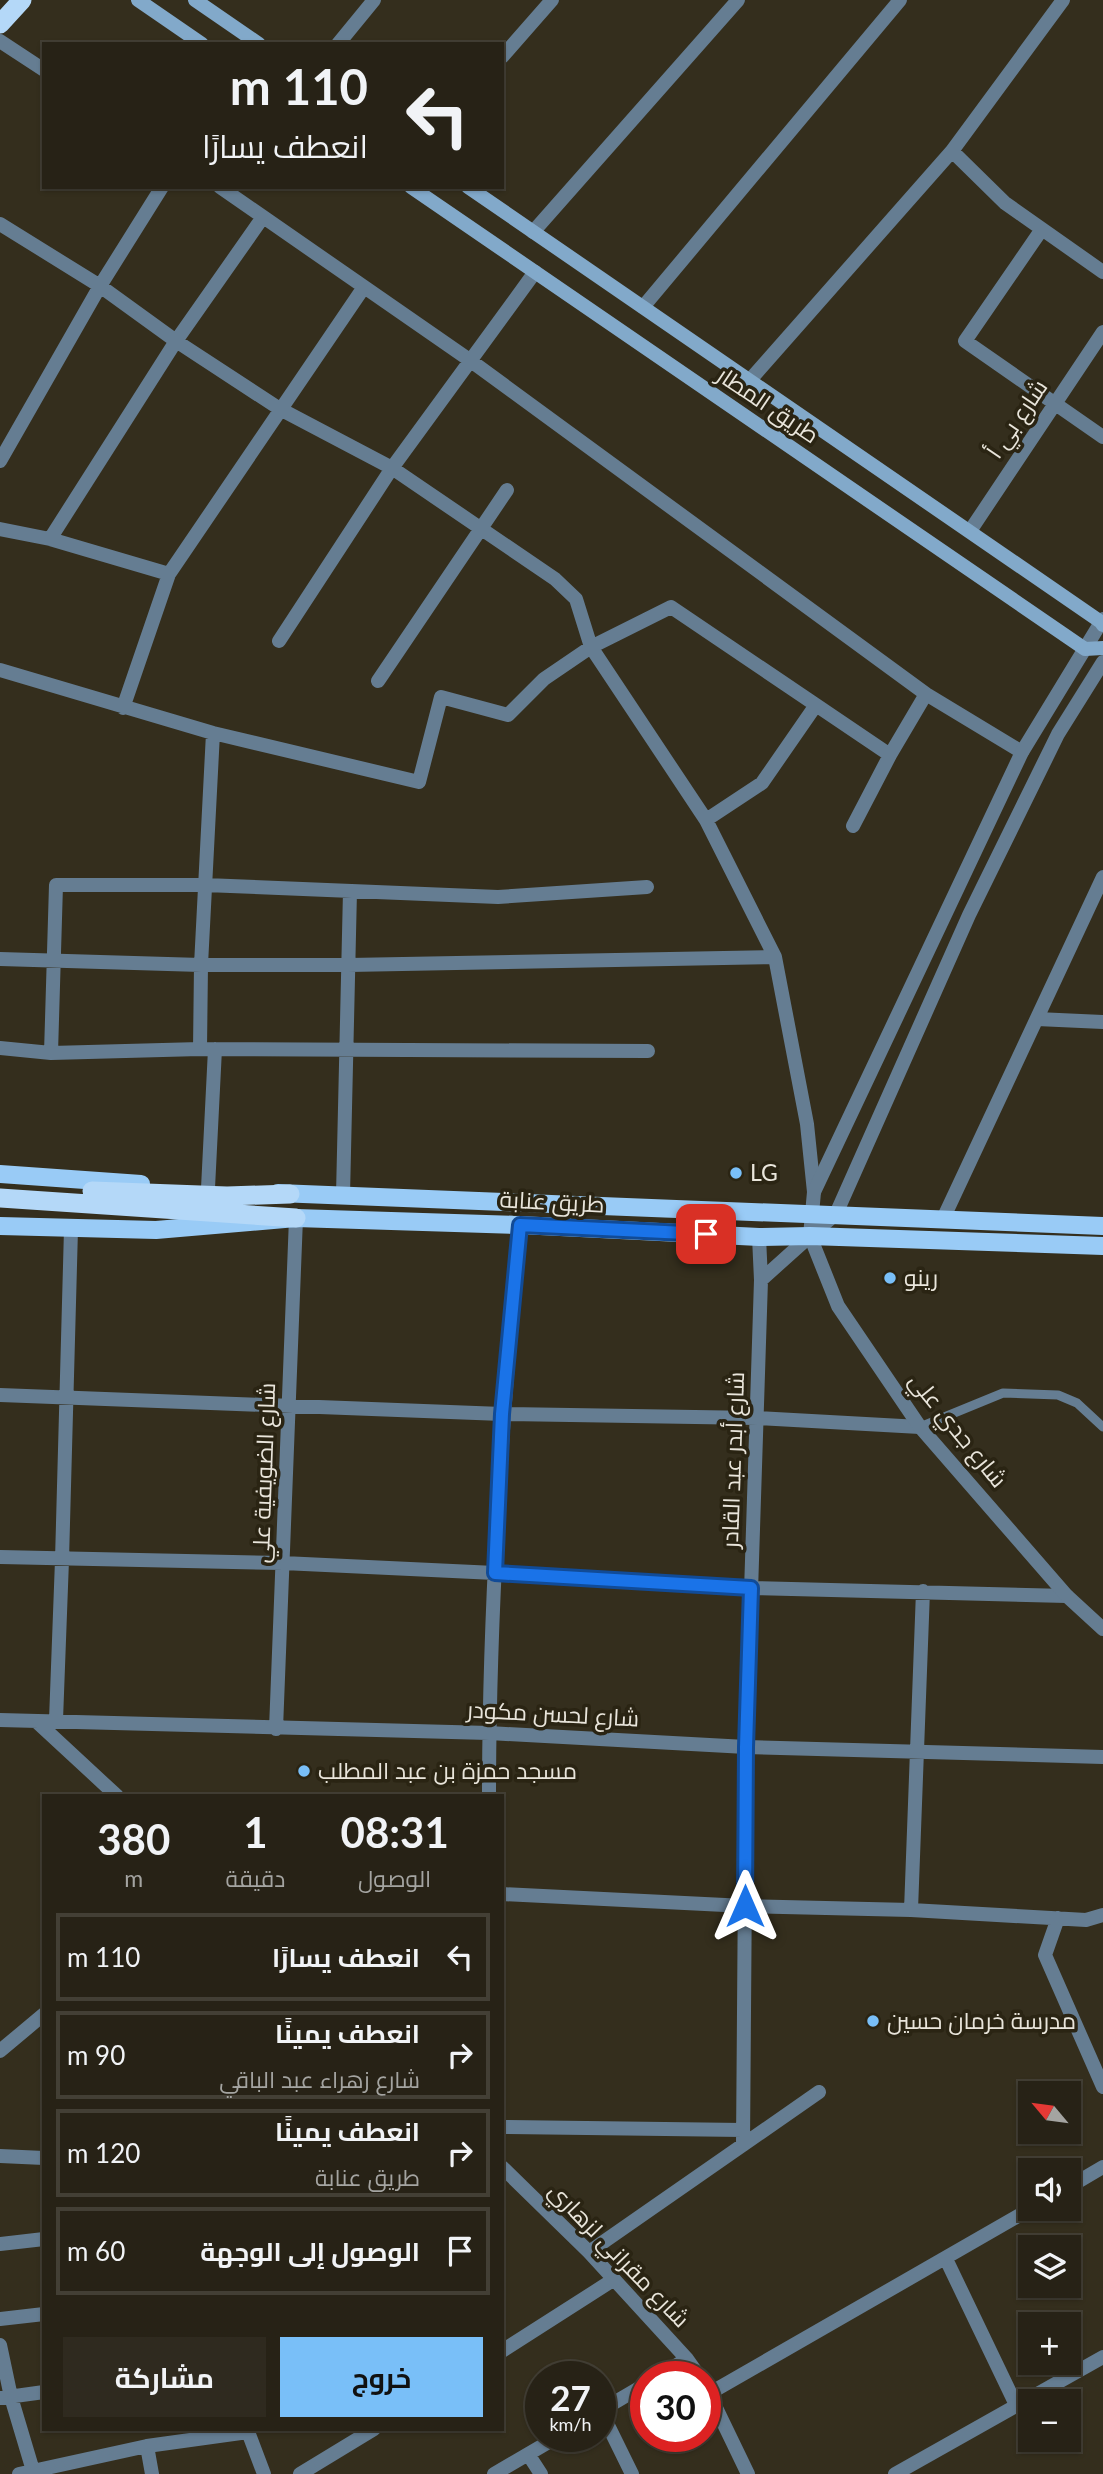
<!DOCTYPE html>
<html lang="ar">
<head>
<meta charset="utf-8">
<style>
	body { margin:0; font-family:Lato,Cairo,sans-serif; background:#2f2a1f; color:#f1f3f6; direction:rtl; height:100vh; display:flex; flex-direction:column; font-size:26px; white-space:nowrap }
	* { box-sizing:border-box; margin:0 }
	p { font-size:23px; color:#a4a4a1 }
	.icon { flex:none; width:38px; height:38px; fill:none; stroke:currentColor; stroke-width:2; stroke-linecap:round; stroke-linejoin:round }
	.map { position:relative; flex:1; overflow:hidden; direction:ltr }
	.drawer { position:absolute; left:42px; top:1794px; width:462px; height:637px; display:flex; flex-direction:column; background:#272216; border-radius:0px; box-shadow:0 2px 5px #0004,0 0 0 2px #433f35; direction:rtl }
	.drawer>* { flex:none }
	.guide { position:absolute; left:42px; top:42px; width:462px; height:147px; border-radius:0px; box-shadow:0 2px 5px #0004,0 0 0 2px #433f35; direction:rtl; background:#272216; color:#f1f3f6; overflow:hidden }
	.needle { width:46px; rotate:299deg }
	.fabs { position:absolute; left:1018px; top:2081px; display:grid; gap:14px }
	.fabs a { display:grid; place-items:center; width:63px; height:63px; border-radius:0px; background:#272216; box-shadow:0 2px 5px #0004,0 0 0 2px #433f35; font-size:35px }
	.speed { position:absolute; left:525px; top:2361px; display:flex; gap:14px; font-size:35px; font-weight:700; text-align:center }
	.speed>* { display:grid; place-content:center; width:91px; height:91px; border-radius:50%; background:#272216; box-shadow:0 2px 5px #0004,0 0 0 2px #433f35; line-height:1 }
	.speed small { font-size:18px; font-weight:400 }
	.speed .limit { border:10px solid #d22; background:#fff; color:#111 }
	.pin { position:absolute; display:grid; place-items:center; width:60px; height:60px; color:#fff; margin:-30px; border-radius:14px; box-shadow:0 4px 10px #0006 }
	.me { position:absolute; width:77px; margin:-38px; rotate:0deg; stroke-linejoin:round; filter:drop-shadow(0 0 5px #0008) }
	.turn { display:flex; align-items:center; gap:24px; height:147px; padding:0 21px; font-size:32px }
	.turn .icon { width:91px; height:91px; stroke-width:2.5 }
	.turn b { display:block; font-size:49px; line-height:60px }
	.eta { display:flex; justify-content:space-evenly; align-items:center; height:119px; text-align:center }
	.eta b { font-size:42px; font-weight:700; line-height:49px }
	.primary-button { display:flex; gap:14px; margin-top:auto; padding:14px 21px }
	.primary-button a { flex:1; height:80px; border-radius:0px; background:#79bff8; color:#111; font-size:28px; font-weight:700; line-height:80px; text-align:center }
	.primary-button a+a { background:#2f2a1f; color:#f1f3f6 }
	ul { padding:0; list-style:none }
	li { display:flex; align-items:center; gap:21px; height:88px; margin:0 14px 10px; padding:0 7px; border:4px solid #433f35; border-radius:0px }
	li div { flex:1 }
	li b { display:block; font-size:26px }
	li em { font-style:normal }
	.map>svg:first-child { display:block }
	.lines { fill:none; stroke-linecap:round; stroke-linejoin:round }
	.service { stroke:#657d92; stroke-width:9 }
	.minor { stroke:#657d92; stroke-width:14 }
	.tertiary { stroke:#657d92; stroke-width:14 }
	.secondary { stroke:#82a9ca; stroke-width:14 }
	.primary { stroke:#99cbf6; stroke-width:18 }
	.trunk { stroke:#b4d8f8; stroke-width:19 }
	.route-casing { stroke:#114b97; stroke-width:18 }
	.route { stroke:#1a73e8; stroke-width:12 }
	.poi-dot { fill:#79bff8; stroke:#2a2413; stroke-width:2.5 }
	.labels { text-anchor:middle; stroke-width:7; stroke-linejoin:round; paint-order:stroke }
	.street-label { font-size:23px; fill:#e9e5db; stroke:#2a2413 }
	.poi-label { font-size:23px; fill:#e9e5db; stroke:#2a2413; text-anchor:start }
</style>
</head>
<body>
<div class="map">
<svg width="1103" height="2474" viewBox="0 0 1103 2474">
	<rect width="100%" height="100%" fill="#342e1d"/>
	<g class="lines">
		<!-- service -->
		<path class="service" d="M920,1427l83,-34 55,2 19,8 26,24"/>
		<!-- minor -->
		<path class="minor" d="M0,41l44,29
			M338,44l36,-44
			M502,57l50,-57
			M952,151l53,52 98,69
			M220,187l251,174 455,333 96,58
			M0,224l100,62 76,55 104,68 112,59 163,111 21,20 15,48 115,173 69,137 32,167 7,68
			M1042,229l-77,112 138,96
			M533,232l205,-232
			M643,307l257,-307
			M750,380l202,-229 111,-151
			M0,461l100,-175 62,-99
			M0,529l50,10 119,35
			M970,531l133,-199
			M50,539l126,-198 87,-124
			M279,641l113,-173 143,-196
			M0,670l213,63 206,49 22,-85 67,18 36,-36 47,-32 80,-40 219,148
			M378,681l129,-191
			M123,708l46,-134 195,-287
			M706,820l56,-37 54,-78
			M853,826l37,-71 36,-61
			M0,959l201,6h148l426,-8
			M1037,1019l66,3
			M0,1048l51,5 149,-4 448,2
			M200,1049l1,-84 12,-232
			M51,1053l5,-168h149l293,12 149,-10
			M208,1188l7,-139
			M343,1195l7,-304
			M943,1219l160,-342
			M759,1237l2,43 49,-44
			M0,1395l502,19 255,4 163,9
			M0,1557l283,6 212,10 256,15 316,8
			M0,1720l489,13 257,14 357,10
			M56,1720l6,-160 9,-331
			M36,1721l81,75
			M276,1729l20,-511
			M489,1796c0,-191 13,-382 31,-571
			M502,1894l243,12 166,4 175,10 17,-5
			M911,1910l12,-319
			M1058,1918l-13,37 58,132
			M0,2051l44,-37
			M502,2127l241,3
			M743,2145l3,-398 15,-467
			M0,2156l44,2
			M502,2167l87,85 98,107 12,17
			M1069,2187l34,-20
			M0,2244l44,-5
			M589,2252l230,-160
			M946,2259l71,148
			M0,2319l44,-5
			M0,2345l11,52 23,77
			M502,2351l111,-71
			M658,2376l29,-17
			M706,2387l42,87
			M710,2393l322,-185
			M0,2398l44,-6
			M600,2411l46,-27
			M601,2411l31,63
			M247,2429l17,45
			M147,2446l5,28
			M528,2454l13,20
			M19,2474l128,-28 101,-14
			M300,2474l74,-45
			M494,2474l65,-38"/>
		<!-- tertiary -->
		<path class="tertiary" d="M1103,619l-81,133 -208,440 -4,44 28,70 82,121 147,169 36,33
			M810,1236l26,-22 133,-299 89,-181 45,-72
			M895,2474l208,-117"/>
		<!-- secondary -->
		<path class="secondary" d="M138,0l64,44
			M195,0l64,44
			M411,187l674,462 18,-1
			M468,187l633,435 2,3"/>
		<!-- primary -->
		<path class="primary" d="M0,1174l141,10
			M278,1193l825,33
			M0,1226l156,4 140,-12 224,7 239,12 51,-1 293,10"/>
		<!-- trunk -->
		<path class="trunk" d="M0,24l22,-24
			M92,1191l135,5 63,-2
			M0,1198l296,20"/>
	</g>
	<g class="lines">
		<defs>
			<path id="route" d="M706,1234l-186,-9 -18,189 -7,159 256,15 -5,159 -1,159"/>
		</defs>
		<!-- route casing -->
		<use href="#route" class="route-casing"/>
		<!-- route -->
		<use href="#route" class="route"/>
	</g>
	<!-- markers -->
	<g class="poi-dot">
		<circle cx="736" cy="1173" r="7"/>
		<circle cx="890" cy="1278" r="7"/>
		<circle cx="304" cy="1771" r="7"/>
		<circle cx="873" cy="2021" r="7"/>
	</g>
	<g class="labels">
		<!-- street labels -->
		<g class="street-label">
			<text transform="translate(768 405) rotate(34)" y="8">طريق المطار</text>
			<text transform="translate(1017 419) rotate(-56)" y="8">شارع بي أ</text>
			<text transform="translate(552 1202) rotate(3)" y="8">طريق عنابة</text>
			<text transform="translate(958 1430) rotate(51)" y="8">شارع جدي علي</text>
			<text transform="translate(733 1460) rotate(-88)" y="8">شارع أبدر عبد القادر</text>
			<text transform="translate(264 1473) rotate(-88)" y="8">شارع الضويفية علي</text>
			<text transform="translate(553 1714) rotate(3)" y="8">شارع لحسن مكودر</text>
			<text transform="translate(619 2255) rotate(46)" y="8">شارع مقراني لزهاري</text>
		</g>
		<!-- poi labels -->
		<g class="poi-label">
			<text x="750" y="1181">LG</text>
			<text x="904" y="1286">رينو</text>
			<text x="318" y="1779">مسجد حمزة بن عبد المطلب</text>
			<text x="887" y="2029">مدرسة خرمان حسين</text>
		</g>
	</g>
</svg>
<div class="fabs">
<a><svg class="needle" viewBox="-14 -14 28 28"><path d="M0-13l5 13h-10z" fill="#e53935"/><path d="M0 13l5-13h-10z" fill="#a4a4a1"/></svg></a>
<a><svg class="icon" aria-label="sound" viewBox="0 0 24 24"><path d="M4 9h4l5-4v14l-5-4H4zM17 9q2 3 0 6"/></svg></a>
<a><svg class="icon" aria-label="layers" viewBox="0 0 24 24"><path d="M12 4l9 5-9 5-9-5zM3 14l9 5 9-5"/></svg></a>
<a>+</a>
<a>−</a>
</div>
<div class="speed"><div>27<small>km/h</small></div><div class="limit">30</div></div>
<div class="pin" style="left:706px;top:1234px;background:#d93025"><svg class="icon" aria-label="arrive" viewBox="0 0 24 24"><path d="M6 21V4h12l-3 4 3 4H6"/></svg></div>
<svg class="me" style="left:745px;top:1906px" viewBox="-20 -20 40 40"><path d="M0-17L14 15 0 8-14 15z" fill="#1a73e8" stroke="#fff" stroke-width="4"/></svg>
<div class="guide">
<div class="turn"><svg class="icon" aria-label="left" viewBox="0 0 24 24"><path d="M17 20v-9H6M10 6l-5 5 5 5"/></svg><div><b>110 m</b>انعطف يسارًا</div></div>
</div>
<section class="drawer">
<div class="eta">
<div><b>08:31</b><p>الوصول</p></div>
<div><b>1</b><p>دقيقة</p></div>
<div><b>380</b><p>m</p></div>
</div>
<ul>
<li><svg class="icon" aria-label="left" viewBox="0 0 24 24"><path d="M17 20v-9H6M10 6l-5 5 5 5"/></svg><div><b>انعطف يسارًا</b></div><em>110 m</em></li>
<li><svg class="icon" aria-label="right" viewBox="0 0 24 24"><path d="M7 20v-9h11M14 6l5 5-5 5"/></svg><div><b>انعطف يمينًا</b><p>شارع زهراء عبد الباقي</p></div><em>90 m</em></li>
<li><svg class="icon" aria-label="right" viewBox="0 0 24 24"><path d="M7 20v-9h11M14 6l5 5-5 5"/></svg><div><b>انعطف يمينًا</b><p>طريق عنابة</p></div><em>120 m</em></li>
<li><svg class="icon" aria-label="arrive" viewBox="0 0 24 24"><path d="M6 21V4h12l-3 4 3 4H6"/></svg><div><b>الوصول إلى الوجهة</b></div><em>60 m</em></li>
</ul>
<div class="primary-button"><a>خروج</a><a>مشاركة</a></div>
</section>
</div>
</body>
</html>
